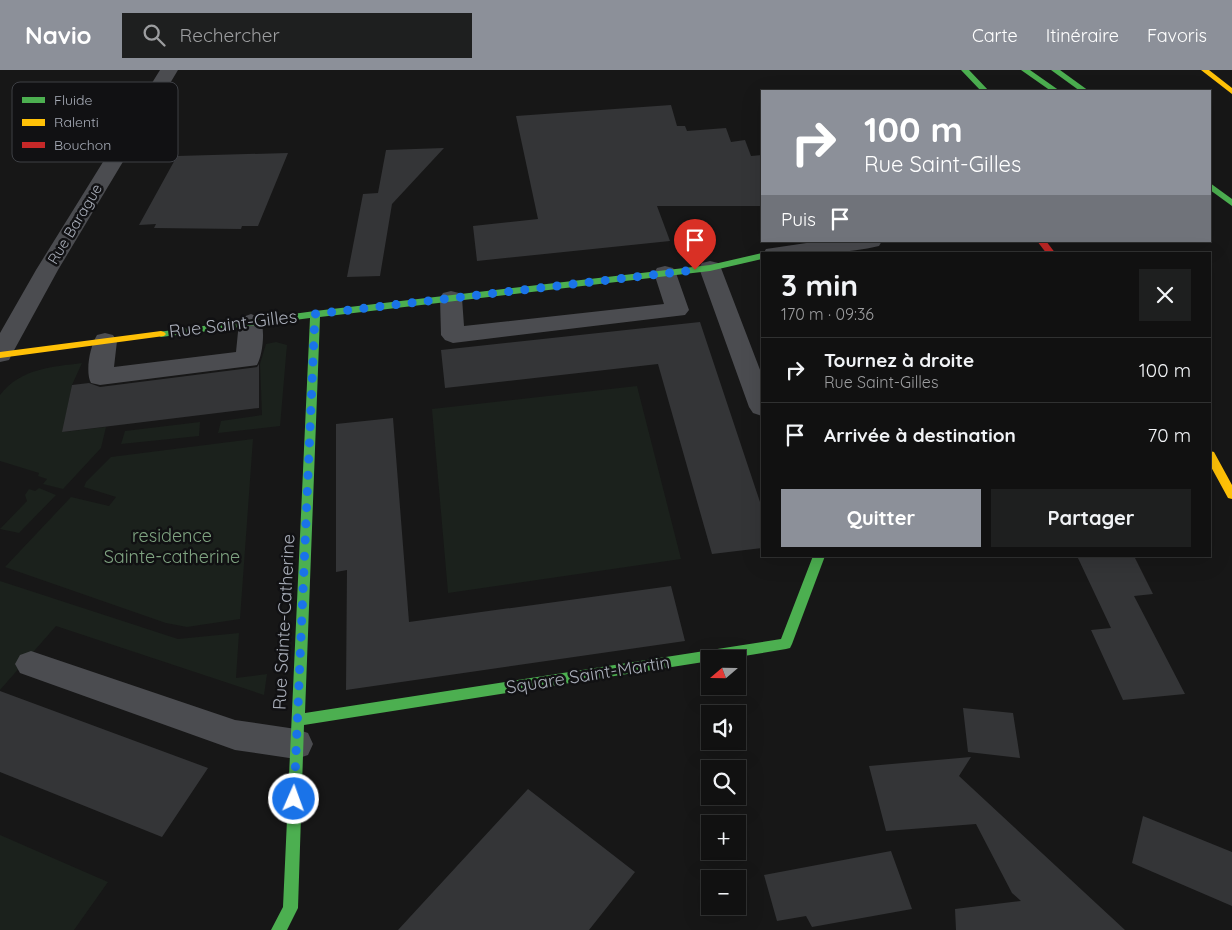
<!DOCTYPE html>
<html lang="fr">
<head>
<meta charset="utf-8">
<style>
	body { margin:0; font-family:Quicksand,sans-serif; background:#1e1f1f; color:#f1f3f6; height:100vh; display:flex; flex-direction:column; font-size:19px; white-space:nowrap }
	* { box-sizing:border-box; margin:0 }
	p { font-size:16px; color:#9c9d9f }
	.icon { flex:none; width:28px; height:28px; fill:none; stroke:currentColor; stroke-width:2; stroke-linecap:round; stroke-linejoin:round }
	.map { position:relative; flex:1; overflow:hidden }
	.panel { position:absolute; left:761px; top:182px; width:450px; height:305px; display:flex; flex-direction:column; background:#111; border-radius:0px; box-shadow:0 5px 20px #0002,0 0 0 1px #303131 }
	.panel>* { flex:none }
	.hud { position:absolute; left:761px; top:20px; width:450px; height:152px; border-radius:0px; box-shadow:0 5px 20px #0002,0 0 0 1px #303131; background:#8c9099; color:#fff; overflow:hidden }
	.needle { width:32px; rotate:250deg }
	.buttons { position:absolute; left:701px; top:580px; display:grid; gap:10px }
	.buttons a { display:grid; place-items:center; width:45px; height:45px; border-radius:0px; background:#111; box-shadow:0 5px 20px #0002,0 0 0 1px #303131; font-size:25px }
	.pin { position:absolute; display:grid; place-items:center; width:42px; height:42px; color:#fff; margin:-51px -21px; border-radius:50% 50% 50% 0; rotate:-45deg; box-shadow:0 0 5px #0007 }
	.pin .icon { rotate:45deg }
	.me { position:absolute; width:55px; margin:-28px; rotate:2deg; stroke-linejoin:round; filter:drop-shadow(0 0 4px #0008) }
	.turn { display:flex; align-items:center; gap:18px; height:105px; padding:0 20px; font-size:22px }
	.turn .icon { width:65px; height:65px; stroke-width:2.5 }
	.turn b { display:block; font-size:35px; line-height:42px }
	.then { display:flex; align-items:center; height:48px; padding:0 20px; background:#0003; gap:10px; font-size:19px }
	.round { display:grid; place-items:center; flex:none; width:52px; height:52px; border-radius:0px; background:#1e1f1f }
	.summary { display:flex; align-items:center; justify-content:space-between; height:85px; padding:0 20px }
	h1 { font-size:30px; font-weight:700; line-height:38px }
	.action { display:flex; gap:10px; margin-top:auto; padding:10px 20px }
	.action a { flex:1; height:58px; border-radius:0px; background:#8c9099; color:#fff; font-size:20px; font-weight:700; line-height:58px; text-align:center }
	.action a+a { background:#1e1f1f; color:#f1f3f6 }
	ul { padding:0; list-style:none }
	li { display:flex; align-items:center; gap:15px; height:65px; padding:0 20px; border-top:1px solid #303131 }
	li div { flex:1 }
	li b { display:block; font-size:19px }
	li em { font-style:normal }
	header { display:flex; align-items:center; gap:30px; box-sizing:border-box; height:70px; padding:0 25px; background:#8c9099; color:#fff }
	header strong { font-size:24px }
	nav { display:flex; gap:28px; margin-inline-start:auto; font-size:18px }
	.search { width:350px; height:45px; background:#1e1f1f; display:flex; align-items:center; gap:12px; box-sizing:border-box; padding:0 18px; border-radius:0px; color:#9c9d9f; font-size:19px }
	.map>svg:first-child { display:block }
	.green { fill:#1b211c }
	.building { fill:#343537 }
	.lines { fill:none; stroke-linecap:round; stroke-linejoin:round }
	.street { fill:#4b4c50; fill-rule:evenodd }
	.fast { fill:#4caf50; fill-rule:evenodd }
	.slow { fill:#ffc107; fill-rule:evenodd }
	.jam { fill:#c62828; fill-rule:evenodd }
	.route { stroke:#1a73e8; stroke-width:9; stroke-dasharray:0 16.2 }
	.labels { text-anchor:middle; stroke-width:5; stroke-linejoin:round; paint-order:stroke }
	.far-street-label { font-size:15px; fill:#a8adb8; stroke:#111113 }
	.street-label { font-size:18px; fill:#a8adb8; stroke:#111113 }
	.park-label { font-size:18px; fill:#7fa381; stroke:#111113 }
	.key { fill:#111113; stroke:#3e4045; stroke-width:1 }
	.key-label { font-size:14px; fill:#a8adb8 }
</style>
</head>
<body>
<header>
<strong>Navio</strong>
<div class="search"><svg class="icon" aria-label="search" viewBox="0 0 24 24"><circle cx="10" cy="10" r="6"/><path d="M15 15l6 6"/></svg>Rechercher</div>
<nav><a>Carte</a><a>Itinéraire</a><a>Favoris</a></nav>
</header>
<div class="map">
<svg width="1232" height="860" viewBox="0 0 1232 860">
	<rect width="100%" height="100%" fill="#171717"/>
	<!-- green -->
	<path class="green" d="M276,272l11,3 -7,81 -62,7 3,-12 41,-6 -2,-51 6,-20z
		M82,293l-10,22 -9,47 43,-5 -5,21 -38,41 -20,-5 4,-5 -9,-3 1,-3 -39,-12v-66c21,-27 52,-28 82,-32z
		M637,316l44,173 -233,34 -16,-184z
		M200,352l-1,14 -78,8 4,-13z
		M253,369l-13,180 -53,8 -21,-4 -161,-56 66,-70 38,9 7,-9 -32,-10 2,-5 25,-25z
		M39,418l17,7 -37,38 -19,-4 27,-28 -2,-6 4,-6 6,2z
		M0,511l178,58 61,-6 -3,45 31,-4 -3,21 -208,-69 -56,64z
		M0,765l108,47 -34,48h-74z"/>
	<!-- building -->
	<path class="building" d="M671,35l6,21h8l2,5 39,-3 5,14 14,-2 6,16 11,-1v51h-105l13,35 -193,20 -4,-35 65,-7 -22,-103z
		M444,78l-52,56 -12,72 -33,1 16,-83 15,-1 8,-43z
		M288,83l-30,73h-16l-1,3 -87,-1 2,-4 -17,1 38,-69z
		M700,252l62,186v40l-50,6 -54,-190 -213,24 -4,-38z
		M259,294v44l-197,24 10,-47 17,-2 11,4 157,-20z
		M393,348l16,204 262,-36 14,55 -339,49 1,-120 -11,2v-148z
		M1077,486h57l19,38 -19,2 51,98 -62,6 -32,-70 20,-2z
		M0,621l208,77 -46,69 -162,-65z
		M963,638l50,5 7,45 -52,-6z
		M971,687l-12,19 166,154h-169l-1,-21 66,-8 -9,-8 -36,-69 -90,7 -17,-65z
		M528,719l107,83 -46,58h-191z
		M1143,746l89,36v54l-100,-43z
		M891,781l21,58 -100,18 -6,-11 -29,5 -13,-46z"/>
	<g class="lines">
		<!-- street -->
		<path class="street" d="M160,0h18l-120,200 -46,84 -3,6 -9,2v-29l36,-63z
			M820,171h62l-3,5c-38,9 -77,8 -116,8l3,-5z
			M710,191l8,2 3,5 41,107v41l-9,-3 -4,-6 -50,-139 3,-5z
			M665,196l8,2 3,5 13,37 -4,5 -232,28 -8,-3 -4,-5 -1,-37 3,-5 8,-2 8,2 3,5 2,28 200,-22 -10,-31 3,-5z
			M251,244l8,3c7,10 4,37 -2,48l-157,20 -9,-2c-6,-11 -1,-37 6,-48l8,-2 8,2 4,6 -3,26 122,-15 3,-30 4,-5z
			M31,581l204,69 61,9 12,4 5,11 -5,11 -12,4 -61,-9 -215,-77 -5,-9 5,-9z"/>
		<!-- fast -->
		<path class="fast" d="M961,0h8l20,21h-8z
			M1021,0h9l30,21h-9z
			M1051,0h9l29,21h-9z
			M1210,113l22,16v7l-22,-16z
			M762,183l2,1 -2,5 -52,12 -390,46 -15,396 476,-74 32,-83h12l-33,88 -2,4 -4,1 -60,10h-16v2l-406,64 -6,183 -11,22h-16l12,-23 27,-589 -149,19 -5,-3 2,-2 157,-21 395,-46z"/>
		<!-- slow -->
		<path class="slow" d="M1201,0h8l23,18v6z
			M161,261l3,1 2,2 -2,2 -164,22v-6z
			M1210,381l4,1 18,33v14l-4,-1 -18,-33z"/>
		<!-- jam -->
		<path class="jam" d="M1037,171h9l10,13h-9z"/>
	</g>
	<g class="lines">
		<!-- route -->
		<path class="route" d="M294,729l21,-485 380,-44"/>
	</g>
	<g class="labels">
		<!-- far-street labels -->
		<g class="far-street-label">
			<text transform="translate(75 154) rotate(-59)" y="5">Rue Barague</text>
		</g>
		<!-- street labels -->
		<g class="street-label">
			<text transform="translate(233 254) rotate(-7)" y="6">Rue Saint-Gilles</text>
			<text transform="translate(284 552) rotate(-87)" y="6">Rue Sainte-Catherine</text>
			<text transform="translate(588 605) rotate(-9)" y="6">Square Saint-Martin</text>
		</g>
		<!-- park labels -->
		<g class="park-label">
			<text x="172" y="472">residence<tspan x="172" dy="21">Sainte-catherine</tspan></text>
		</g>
	</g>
	<!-- legend -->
	<rect x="12" y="12" width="166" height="80" rx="8" class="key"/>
	<rect x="22" y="27" width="23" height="6" fill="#4caf50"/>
	<rect x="22" y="49" width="23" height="7" fill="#ffc107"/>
	<rect x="22" y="72" width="23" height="6" fill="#c62828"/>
	<g class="key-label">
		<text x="54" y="35">Fluide</text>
		<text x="54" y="57">Ralenti</text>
		<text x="54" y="80">Bouchon</text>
	</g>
</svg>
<div class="buttons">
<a><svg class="needle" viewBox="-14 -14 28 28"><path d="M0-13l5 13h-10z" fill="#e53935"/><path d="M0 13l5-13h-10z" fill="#9c9d9f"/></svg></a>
<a><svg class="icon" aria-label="sound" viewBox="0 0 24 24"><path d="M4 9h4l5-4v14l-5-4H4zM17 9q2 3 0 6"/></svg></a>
<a><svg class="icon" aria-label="search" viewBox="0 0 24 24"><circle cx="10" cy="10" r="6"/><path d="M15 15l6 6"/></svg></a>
<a>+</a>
<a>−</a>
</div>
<div class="pin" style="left:695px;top:200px;background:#d93025"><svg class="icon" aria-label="arrive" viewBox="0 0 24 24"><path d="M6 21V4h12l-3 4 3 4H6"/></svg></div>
<svg class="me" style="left:294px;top:729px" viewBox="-20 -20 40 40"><circle r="17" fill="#1a73e8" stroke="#fff" stroke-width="3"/><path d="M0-11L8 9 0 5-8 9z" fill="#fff"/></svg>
<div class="hud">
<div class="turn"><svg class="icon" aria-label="right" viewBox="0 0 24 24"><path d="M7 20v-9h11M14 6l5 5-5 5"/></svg><div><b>100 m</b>Rue Saint-Gilles</div></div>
<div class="then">Puis<svg class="icon" aria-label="arrive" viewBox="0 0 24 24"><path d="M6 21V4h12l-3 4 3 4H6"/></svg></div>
</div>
<section class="panel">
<div class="summary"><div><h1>3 min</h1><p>170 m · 09:36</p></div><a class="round"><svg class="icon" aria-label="close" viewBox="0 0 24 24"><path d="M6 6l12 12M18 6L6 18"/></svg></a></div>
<ul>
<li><svg class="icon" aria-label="right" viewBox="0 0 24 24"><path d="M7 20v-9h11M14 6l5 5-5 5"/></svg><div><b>Tournez à droite</b><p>Rue Saint-Gilles</p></div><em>100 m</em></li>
<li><svg class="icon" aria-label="arrive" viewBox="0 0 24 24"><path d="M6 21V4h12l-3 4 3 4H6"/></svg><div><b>Arrivée à destination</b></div><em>70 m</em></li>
</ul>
<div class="action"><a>Quitter</a><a>Partager</a></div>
</section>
</div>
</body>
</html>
